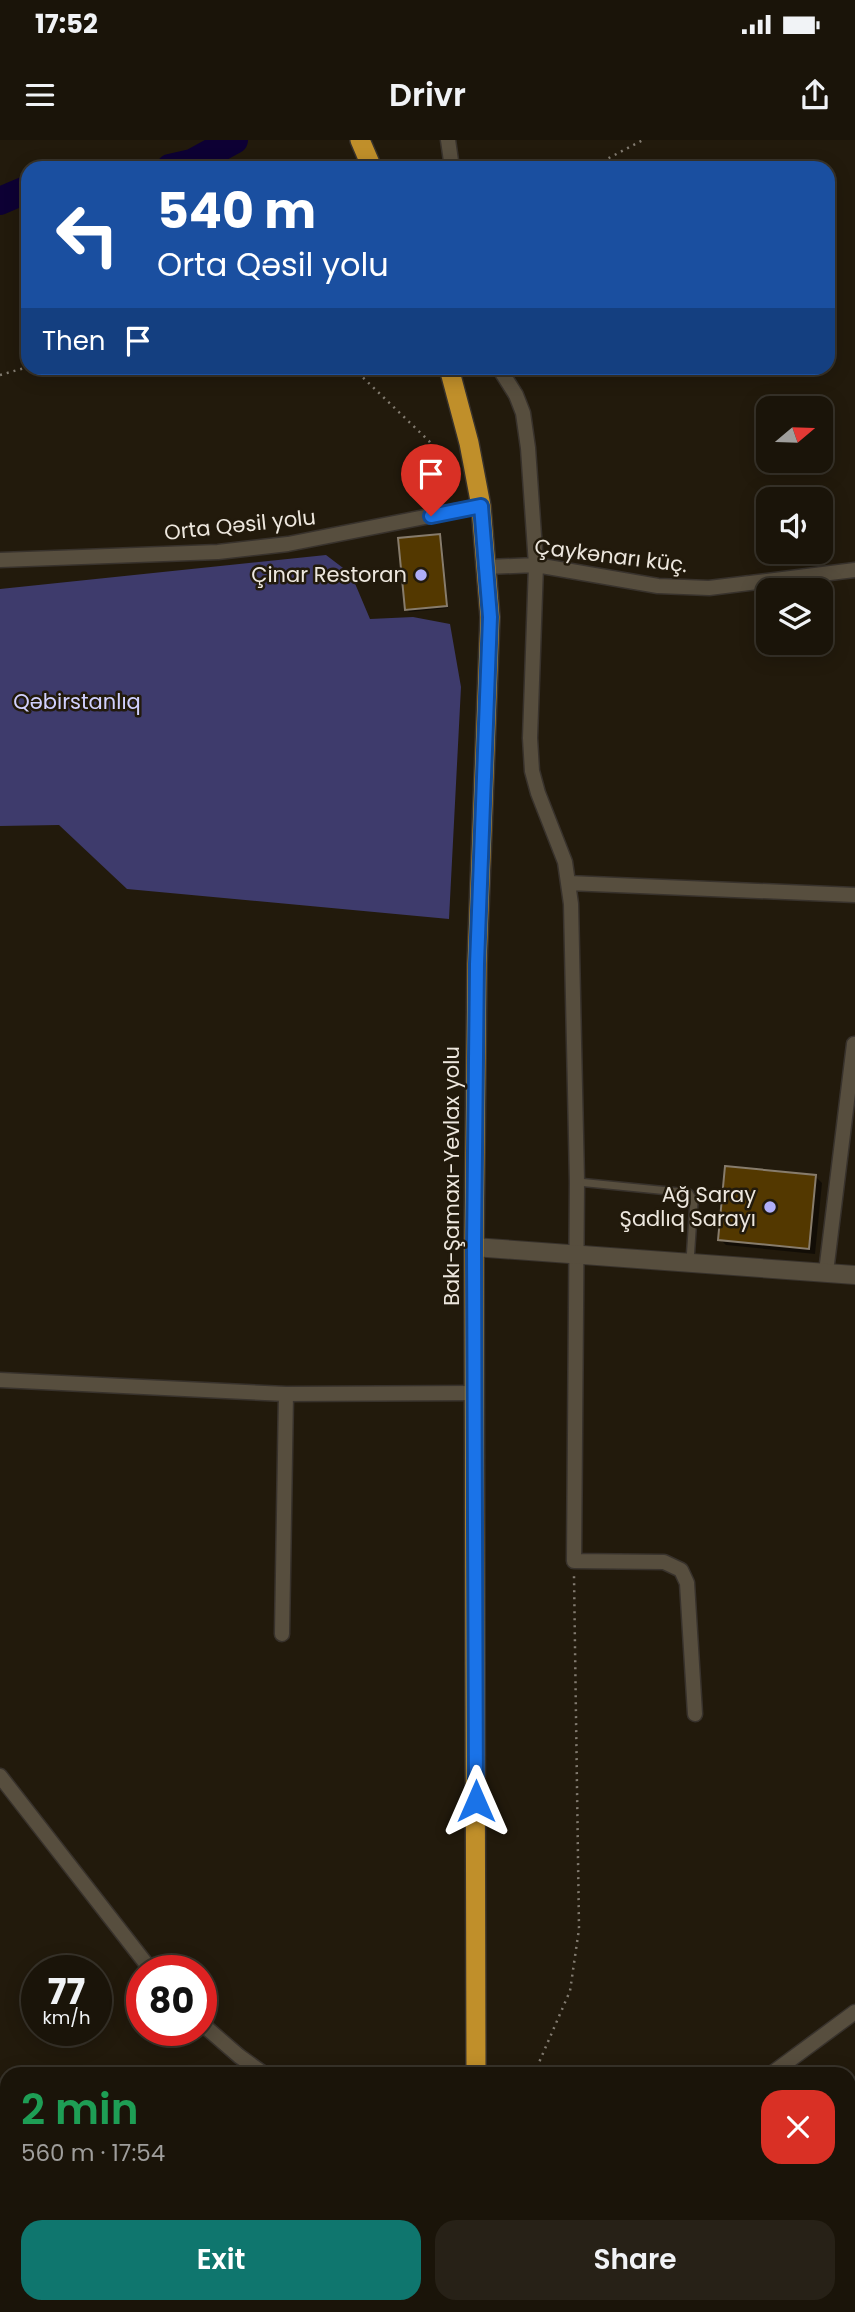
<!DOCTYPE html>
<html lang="en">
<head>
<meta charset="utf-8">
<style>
	body { margin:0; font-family:Poppins,sans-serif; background:#272117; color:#f1f3f6; height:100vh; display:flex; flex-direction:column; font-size:26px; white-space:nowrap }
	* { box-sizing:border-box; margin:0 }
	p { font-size:23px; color:#9f9e9c }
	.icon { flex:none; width:38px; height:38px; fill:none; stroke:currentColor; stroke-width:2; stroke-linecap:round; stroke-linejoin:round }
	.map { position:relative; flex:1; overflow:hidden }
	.side { position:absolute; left:0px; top:1927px; width:856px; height:247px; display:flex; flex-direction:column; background:#1a1409; border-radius:21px 21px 0 0; box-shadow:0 4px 18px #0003,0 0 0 2px #38332a }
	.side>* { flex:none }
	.hud { position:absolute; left:21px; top:21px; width:814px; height:214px; border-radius:21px; box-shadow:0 4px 18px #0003,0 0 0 2px #38332a; background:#1a4fa0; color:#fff; overflow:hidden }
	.needle { width:46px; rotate:71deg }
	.tools { position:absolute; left:756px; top:256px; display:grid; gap:14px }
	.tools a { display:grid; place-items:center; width:77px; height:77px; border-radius:14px; background:#1a1409; box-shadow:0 4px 18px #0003,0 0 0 2px #38332a; font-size:35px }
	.speed { position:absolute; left:21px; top:1815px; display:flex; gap:14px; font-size:35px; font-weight:700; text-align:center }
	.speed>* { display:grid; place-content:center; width:91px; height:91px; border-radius:50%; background:#1a1409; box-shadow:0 4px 18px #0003,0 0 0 2px #38332a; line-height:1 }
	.speed small { font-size:18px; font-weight:400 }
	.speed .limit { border:10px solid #d22; background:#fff; color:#111 }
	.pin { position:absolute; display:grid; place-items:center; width:60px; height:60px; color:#fff; margin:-72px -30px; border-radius:50% 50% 50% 0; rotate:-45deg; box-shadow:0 0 7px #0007 }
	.pin .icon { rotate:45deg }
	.me { position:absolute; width:77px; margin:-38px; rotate:0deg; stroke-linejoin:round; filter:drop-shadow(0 0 5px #0008) }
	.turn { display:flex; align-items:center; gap:24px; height:147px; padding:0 21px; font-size:32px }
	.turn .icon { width:91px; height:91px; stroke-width:2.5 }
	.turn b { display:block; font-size:49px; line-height:60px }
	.then { display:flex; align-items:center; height:66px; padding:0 21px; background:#0003; gap:14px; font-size:26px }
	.round { display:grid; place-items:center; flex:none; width:74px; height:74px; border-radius:21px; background:#272117 }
	.headline { display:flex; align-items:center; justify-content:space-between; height:119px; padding:0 21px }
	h1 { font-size:42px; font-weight:600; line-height:52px; color:#1e9e55 }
	.action { display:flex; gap:14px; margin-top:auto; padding:14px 21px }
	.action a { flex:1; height:80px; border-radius:21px; background:#0f766e; color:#fff; font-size:28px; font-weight:600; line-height:80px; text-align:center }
	.action a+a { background:#272117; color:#f1f3f6 }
	.status { display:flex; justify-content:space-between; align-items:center; height:49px; padding:0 35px; background:#1a1409; direction:ltr }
	.status svg { height:19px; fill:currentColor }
	header { display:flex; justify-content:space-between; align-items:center; height:91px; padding:0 21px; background:#1a1409; font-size:32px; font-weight:600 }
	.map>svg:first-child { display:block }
	.green { fill:#3e3b6c }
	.shadow { fill:#0007 }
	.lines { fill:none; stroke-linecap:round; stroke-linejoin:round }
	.river { stroke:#0d0034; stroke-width:28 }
	.building { fill:#533800; stroke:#877c6c; stroke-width:2 }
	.service-casing { stroke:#38322c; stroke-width:10 }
	.minor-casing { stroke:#38322c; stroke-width:17 }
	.tertiary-casing { stroke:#38322c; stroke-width:20 }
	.trunk-casing { stroke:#38322c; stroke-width:22 }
	.path { stroke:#827b70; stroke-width:2.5; stroke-dasharray:2 5; stroke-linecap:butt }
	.service { stroke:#574e3e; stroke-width:7 }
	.minor { stroke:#574e3e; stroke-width:14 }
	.tertiary { stroke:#574e3e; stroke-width:18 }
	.trunk { stroke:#c08f2a; stroke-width:19 }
	.route-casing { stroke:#114b97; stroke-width:18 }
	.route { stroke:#1a73e8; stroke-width:12 }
	.poi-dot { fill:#afaefa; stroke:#221a0c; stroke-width:2.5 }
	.labels { text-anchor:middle; stroke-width:5; stroke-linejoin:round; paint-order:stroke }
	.street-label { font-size:21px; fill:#ede7de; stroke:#221a0c }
	.poi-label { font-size:21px; fill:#ede7de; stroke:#221a0c; text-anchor:end }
	.park-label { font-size:21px; fill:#d1d1ff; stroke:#221a0c }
</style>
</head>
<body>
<div class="status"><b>17:52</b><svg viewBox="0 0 49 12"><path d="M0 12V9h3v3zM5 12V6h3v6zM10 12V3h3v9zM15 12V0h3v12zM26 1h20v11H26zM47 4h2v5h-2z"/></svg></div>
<header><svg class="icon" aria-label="menu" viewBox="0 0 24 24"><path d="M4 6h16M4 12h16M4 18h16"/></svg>Drivr<svg class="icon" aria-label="share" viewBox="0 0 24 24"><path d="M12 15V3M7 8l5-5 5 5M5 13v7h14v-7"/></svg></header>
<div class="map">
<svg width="855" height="2172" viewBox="0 0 855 2172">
	<rect width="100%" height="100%" fill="#221a0c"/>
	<!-- green -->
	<path class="green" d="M326,415l25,19 19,45 43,-2 37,7 11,63 -12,232 -322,-30 -68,-64 -59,1v-237z"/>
	<!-- shadow -->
	<path class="shadow" d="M439,396l3,3 6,69 -39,4 -3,-3z
		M816,1037l6,6 -7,71 -89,-9 -6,-6z"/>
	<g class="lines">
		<!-- river -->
		<path class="river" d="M170,28l22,-5 42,-23
			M0,61l28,-12"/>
	</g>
	<!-- building -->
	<path class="building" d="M440,394l7,72 -42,4 -7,-72z
		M725,1026l91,9 -7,74 -91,-9z"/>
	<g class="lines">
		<defs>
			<path id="service" d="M578,1042l111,11 5,8 -4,60"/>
			<path id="minor" d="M448,0l4,28
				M499,228l17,27 7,18 5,35 8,117 -6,173 2,33 6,22 27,69 6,42 6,278 -3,379 90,1 17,8 6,13 8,131
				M0,420l218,-8 70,-8 193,-38
				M487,427l49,-2 122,21 51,2 146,-18
				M568,743l287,12
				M826,1132l28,-228
				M0,1240l286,14 189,-1
				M282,1494l4,-240
				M0,1636l151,194
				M201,1883l38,33 25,18
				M771,1934l84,-62
				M849,1945h6"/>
			<path id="tertiary" d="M474,1107l381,28"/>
			<path id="trunk" d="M360,0l12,28
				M449,228l20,75 12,63 9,111 -13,347 -3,283 2,827
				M476,2172v-6"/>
		</defs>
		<!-- service casing -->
		<use href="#service" class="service-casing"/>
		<!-- minor casing -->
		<use href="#minor" class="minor-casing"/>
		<!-- tertiary casing -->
		<use href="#tertiary" class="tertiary-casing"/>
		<!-- trunk casing -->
		<use href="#trunk" class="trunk-casing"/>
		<!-- path -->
		<path class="path" d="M590,28l53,-28
			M353,228l76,73 13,20 11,37
			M0,235l28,-8
			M534,1934l36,-83 9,-62 -5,-354
			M521,2166v6"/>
		<!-- service -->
		<use href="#service" class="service"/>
		<!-- minor -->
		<use href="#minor" class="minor"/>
		<!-- tertiary -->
		<use href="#tertiary" class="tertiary"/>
		<!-- trunk -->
		<use href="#trunk" class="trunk"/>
	</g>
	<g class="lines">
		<defs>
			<path id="route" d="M431,376l50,-10 9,111 -13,347 -3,283 2,554"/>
		</defs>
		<!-- route casing -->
		<use href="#route" class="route-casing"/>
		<!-- route -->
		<use href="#route" class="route"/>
	</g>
	<!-- markers -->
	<g class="poi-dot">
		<circle cx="421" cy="435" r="7"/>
		<circle cx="770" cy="1067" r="7"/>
	</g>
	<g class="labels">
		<!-- street labels -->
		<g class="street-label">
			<text transform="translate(240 385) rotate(-6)" y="7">Orta Qəsil yolu</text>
			<text transform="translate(611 416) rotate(7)" y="7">Çaykənarı küç.</text>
			<text transform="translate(452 1036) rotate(-90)" y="7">Bakı-Şamaxı-Yevlax yolu</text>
		</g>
		<!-- poi labels -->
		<g class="poi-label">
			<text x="407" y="442">Çinar Restoran</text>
			<text x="756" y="1062">Ağ Saray<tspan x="756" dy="24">Şadlıq Sarayı</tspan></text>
		</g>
		<!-- park labels -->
		<g class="park-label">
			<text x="77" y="569">Qəbirstanlıq</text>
		</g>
	</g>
</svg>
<div class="tools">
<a><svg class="needle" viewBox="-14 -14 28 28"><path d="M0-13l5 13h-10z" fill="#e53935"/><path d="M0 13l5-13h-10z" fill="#9f9e9c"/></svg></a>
<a><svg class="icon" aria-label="sound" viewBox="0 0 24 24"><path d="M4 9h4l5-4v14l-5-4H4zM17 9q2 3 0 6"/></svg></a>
<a><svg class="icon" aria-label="layers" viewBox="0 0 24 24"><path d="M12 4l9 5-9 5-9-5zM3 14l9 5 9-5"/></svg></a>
</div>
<div class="speed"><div>77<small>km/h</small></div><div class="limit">80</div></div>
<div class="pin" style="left:431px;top:376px;background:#d93025"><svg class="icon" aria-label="arrive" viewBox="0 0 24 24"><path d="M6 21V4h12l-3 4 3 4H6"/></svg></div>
<svg class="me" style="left:476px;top:1661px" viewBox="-20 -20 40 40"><path d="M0-17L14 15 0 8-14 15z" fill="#1a73e8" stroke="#fff" stroke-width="4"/></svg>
<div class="hud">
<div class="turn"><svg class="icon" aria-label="left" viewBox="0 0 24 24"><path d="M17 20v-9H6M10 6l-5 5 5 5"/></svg><div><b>540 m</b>Orta Qəsil yolu</div></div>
<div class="then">Then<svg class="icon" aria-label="arrive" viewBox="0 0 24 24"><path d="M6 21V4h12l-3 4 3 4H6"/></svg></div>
</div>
<section class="side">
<div class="headline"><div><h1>2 min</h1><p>560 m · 17:54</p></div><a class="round" style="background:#d93025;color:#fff"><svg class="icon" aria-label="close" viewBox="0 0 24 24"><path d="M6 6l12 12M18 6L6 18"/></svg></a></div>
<div class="action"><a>Exit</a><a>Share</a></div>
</section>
</div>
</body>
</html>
